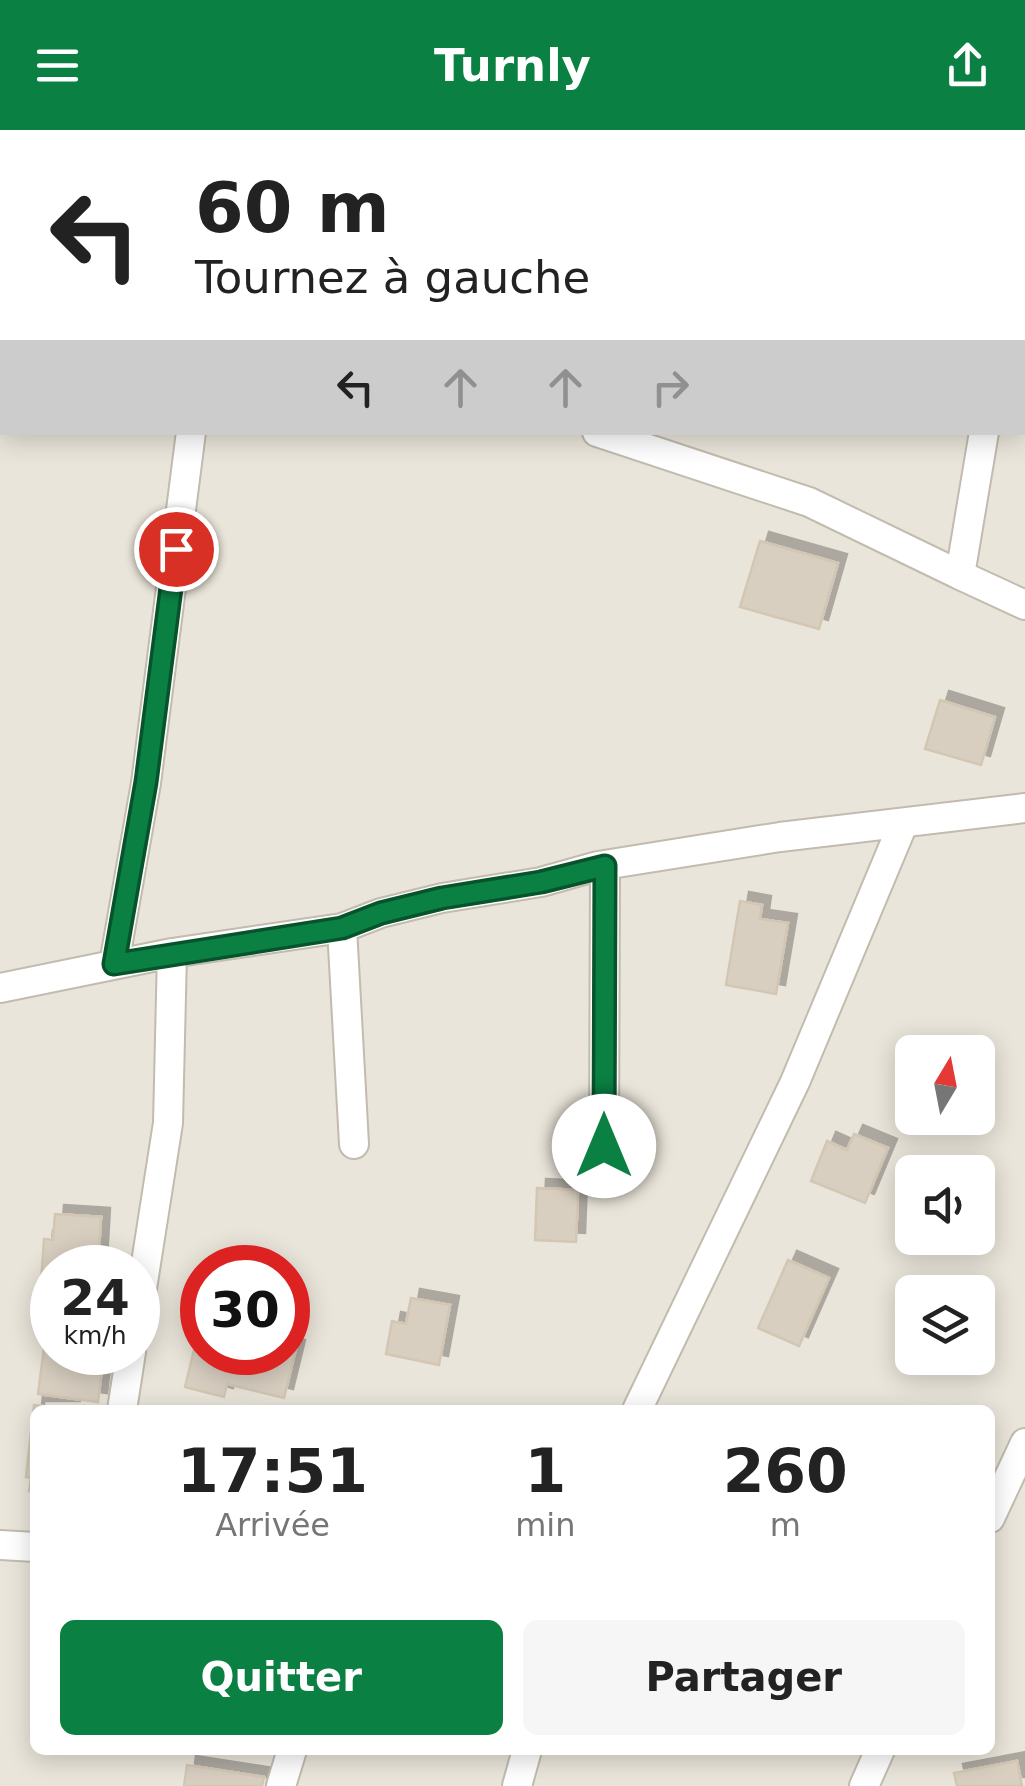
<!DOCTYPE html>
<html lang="fr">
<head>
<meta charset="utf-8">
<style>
	body { margin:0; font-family:"DejaVu Sans",sans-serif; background:#f6f6f6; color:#222; height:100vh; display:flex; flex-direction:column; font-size:38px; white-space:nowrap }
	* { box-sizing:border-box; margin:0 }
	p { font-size:32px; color:#767676 }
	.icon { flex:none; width:55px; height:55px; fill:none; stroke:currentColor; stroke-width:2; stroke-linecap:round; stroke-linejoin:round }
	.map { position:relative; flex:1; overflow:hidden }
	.drawer { position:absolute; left:30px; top:1275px; width:965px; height:350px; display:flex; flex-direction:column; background:#fff; border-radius:15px; box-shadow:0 5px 25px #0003 }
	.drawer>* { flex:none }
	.top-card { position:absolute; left:0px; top:0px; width:1025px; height:305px; box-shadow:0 5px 25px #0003; background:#fff; color:#222; overflow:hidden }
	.needle { width:65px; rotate:10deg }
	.buttons { position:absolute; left:895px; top:905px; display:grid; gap:20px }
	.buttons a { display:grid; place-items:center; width:100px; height:100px; border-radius:15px; background:#fff; box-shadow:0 5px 25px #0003; font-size:50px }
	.speed { position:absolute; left:30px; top:1115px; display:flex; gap:20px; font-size:50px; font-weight:700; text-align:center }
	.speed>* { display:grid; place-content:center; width:130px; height:130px; border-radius:50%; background:#fff; box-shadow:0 5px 25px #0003; line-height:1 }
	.speed small { font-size:25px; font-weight:400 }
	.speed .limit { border:15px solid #d22; background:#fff; color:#111 }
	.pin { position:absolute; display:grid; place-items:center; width:85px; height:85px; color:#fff; margin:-42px; border:5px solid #fff; border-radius:50%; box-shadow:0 2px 10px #0007 }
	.me { position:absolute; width:110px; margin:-55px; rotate:0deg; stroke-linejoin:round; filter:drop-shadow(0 0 8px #0008) }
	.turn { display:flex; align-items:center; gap:35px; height:210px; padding:0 30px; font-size:45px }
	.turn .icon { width:130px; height:130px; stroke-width:2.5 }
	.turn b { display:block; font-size:70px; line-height:85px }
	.lanes { display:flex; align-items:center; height:95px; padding:0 30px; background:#0003; justify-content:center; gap:50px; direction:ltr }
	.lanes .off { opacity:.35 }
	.eta { display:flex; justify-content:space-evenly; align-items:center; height:170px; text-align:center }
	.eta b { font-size:60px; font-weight:700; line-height:70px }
	.primary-button { display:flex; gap:20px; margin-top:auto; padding:20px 30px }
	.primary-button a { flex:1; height:115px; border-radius:15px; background:#0b8043; color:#fff; font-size:40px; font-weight:700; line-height:115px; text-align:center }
	.primary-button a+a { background:#f6f6f6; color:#222 }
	header { display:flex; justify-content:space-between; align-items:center; height:130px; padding:0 30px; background:#0b8043; color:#fff; font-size:45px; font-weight:700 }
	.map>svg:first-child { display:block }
	.residential { fill:#eae5da; fill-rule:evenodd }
	.building { fill:#d8cfc1; stroke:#d3c7b4; stroke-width:2.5; filter:url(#shadow) }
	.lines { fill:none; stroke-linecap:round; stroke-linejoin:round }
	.minor-casing { stroke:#c2bbae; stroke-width:32 }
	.minor { stroke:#fff; stroke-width:28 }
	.route-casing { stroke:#07532c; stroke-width:25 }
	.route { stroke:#0b8043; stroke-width:18 }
</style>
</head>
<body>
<header><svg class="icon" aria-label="menu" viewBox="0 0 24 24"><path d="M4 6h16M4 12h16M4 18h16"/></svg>Turnly<svg class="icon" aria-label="share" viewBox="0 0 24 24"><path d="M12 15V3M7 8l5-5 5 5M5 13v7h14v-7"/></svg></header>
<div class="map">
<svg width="1025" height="1656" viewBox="0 0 1025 1656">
	<defs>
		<filter id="shadow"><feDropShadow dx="9" dy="-9" stdDeviation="0" flood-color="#0004"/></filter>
	</defs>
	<rect width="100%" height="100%" fill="#f6f3ec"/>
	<!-- residential -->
	<path class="residential" d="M0,0h1025v1656h-1025zM2,2h1020v300h-1020zM912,922h66v66h-66zM912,1042h66v66h-66zM52,1138h86v84h-86zM202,1138h86v84h-86zM912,1162h66v66h-66zM35,1280h955v340h-955z"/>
	<!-- building -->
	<path class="building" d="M760,411l78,22 -19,66 -79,-22z
		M940,570l55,17 -14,48 -56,-16z
		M740,771l22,4 -2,14 28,4 -12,71 -50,-9z
		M854,1004l34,14 -23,55 -54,-22 16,-40 20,9z
		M537,1058l41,2 -2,52 -41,-2z
		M55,1084l46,3 -3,51h-46v16l-11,-1 3,-44 9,1z
		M788,1130l41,18 -30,68 -41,-18z
		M411,1168l39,7 -11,60 -53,-11 6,-33 14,3z
		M49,1180l3,1v41h52l-6,50 -60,-8z
		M200,1195l2,27h86v-5l8,2 -12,49 -57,-14 -3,13 -39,-10z
		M34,1275l38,5h-37v81h-6l2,-13 -5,-1z
		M1017,1631l5,25h-65l-3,-13z
		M187,1635l77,12 -2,9h-78z"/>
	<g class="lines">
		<defs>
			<path id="minor" d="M147,0l13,2
				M251,2l1,-2
				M1022,79l3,-15
				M597,302l212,70 151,73
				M984,302l-24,143 65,30
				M342,798l12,216
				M114,834l32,-181 45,-351
				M0,858l172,-35 170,-25 39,-15 61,-15 99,-16 57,-16 182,-29 245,-29
				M604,1017l1,-281
				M138,1184l30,-191 4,-170
				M122,1280l9,-58
				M637,1280l158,-328 108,-258
				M990,1388l35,-75
				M0,1415l35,2
				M281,1656l11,-36
				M517,1656l10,-36
				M864,1656l16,-36"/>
		</defs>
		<!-- minor casing -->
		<use href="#minor" class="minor-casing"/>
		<!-- minor -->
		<use href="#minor" class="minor"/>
	</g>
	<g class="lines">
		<defs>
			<path id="route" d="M176,419l-30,233 -32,182 228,-36 39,-15 61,-15 99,-16 64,-16 -1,280"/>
		</defs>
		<!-- route casing -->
		<use href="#route" class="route-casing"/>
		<!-- route -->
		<use href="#route" class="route"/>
	</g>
</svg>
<div class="buttons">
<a><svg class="needle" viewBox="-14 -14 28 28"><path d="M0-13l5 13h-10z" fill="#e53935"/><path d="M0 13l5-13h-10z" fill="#767676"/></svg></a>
<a><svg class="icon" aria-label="sound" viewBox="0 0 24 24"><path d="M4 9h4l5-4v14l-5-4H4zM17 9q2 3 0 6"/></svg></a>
<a><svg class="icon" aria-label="layers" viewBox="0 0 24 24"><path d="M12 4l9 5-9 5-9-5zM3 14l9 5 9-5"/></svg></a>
</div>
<div class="speed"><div>24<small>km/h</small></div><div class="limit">30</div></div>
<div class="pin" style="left:176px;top:419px;background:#d93025"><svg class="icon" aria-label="arrive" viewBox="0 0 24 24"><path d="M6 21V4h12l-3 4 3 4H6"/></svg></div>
<svg class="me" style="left:604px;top:1016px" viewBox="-20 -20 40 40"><circle r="19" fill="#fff"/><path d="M0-13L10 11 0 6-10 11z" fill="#0b8043"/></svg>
<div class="top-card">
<div class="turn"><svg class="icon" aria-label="left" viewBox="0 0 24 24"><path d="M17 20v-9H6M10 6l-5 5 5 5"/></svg><div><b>60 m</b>Tournez à gauche</div></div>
<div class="lanes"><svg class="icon" aria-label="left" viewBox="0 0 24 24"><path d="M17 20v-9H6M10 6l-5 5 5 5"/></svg><svg class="icon off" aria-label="ahead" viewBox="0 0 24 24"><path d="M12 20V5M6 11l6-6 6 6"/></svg><svg class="icon off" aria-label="ahead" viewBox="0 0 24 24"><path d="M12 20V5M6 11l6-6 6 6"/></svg><svg class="icon off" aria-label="right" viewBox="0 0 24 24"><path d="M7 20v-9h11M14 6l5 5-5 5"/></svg></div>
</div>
<section class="drawer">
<div class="eta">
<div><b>17:51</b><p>Arrivée</p></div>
<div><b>1</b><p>min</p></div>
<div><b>260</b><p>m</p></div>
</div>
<div class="primary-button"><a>Quitter</a><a>Partager</a></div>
</section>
</div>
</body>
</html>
